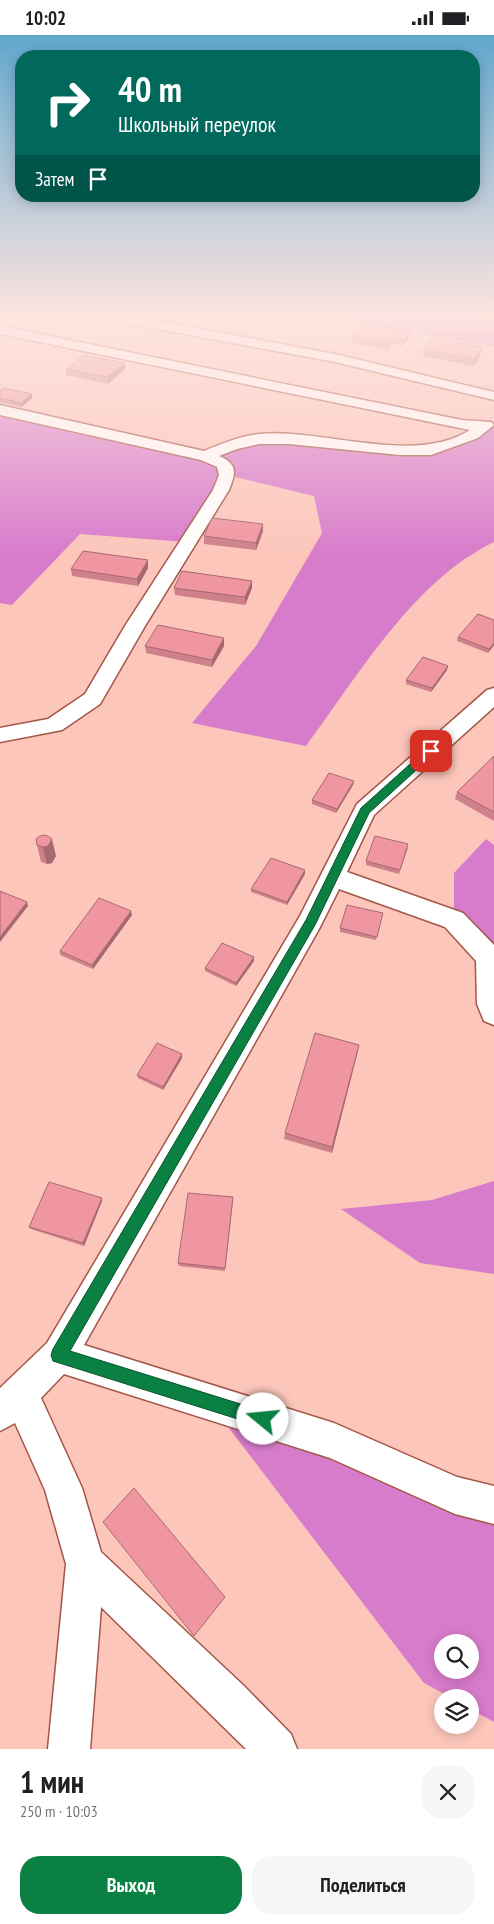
<!DOCTYPE html>
<html lang="ru">
<head>
<meta charset="utf-8">
<style>
	body { margin:0; font-family:"PT Sans Narrow",sans-serif; background:#f6f6f6; color:#202124; height:100vh; display:flex; flex-direction:column; font-size:19px; white-space:nowrap }
	* { box-sizing:border-box; margin:0 }
	p { font-size:16px; color:#757577 }
	.icon { flex:none; width:28px; height:28px; fill:none; stroke:currentColor; stroke-width:2; stroke-linecap:round; stroke-linejoin:round }
	.map { position:relative; height:1714px; overflow:hidden }
	.details { display:flex; flex-direction:column; background:#fff; flex:1 }
	.details>* { flex:none }
	.hud { position:absolute; left:15px; top:15px; width:465px; height:152px; border-radius:20px; box-shadow:0 2px 12px #0003; background:#00695c; color:#fff; overflow:hidden }
	.fabs { position:absolute; left:434px; top:1599px; display:grid; gap:10px }
	.fabs a { display:grid; place-items:center; width:45px; height:45px; border-radius:50%; background:#fff; box-shadow:0 2px 12px #0003; font-size:25px }
	.pin { position:absolute; display:grid; place-items:center; width:42px; height:42px; color:#fff; margin:-21px; border-radius:10px; box-shadow:0 2px 8px #0006 }
	.me { position:absolute; width:55px; margin:-28px; rotate:287deg; stroke-linejoin:round; filter:drop-shadow(0 0 4px #0008) }
	.turn { display:flex; align-items:center; gap:18px; height:105px; padding:0 20px; font-size:22px }
	.turn .icon { width:65px; height:65px; stroke-width:2.5 }
	.turn b { display:block; font-size:35px; line-height:42px }
	.then { display:flex; align-items:center; height:48px; padding:0 20px; background:#0003; gap:10px; font-size:19px }
	.round { display:grid; place-items:center; flex:none; width:52px; height:52px; border-radius:20px; background:#f6f6f6 }
	.head { display:flex; align-items:center; justify-content:space-between; height:85px; padding:0 20px }
	h1 { font-size:30px; font-weight:800; line-height:38px }
	.action { display:flex; gap:10px; margin-top:auto; padding:10px 20px }
	.action a { flex:1; height:58px; border-radius:20px; background:#0b8043; color:#fff; font-size:20px; font-weight:800; line-height:58px; text-align:center }
	.action a+a { background:#f6f6f6; color:#202124 }
	.status { display:flex; justify-content:space-between; align-items:center; height:35px; padding:0 25px; background:#fff; direction:ltr }
	.status svg { height:14px; fill:currentColor }
	.map>svg:first-child { display:block }
	.forest { fill:#d77ccb; fill-rule:evenodd }
	.lines { fill:none; stroke-linecap:round; stroke-linejoin:round }
	.minor-casing { stroke:#a45647; stroke-width:3 }
	.minor { fill:#fff; fill-rule:evenodd }
	.wall { fill:#ce818a }
	.shaded-wall { fill:#a76971 }
	.building { fill:#ef96a1; stroke:#a76971 }
	.route { fill:#0b8043; stroke:#07532c }
</style>
</head>
<body>
<div class="status"><b>10:02</b><svg viewBox="0 0 49 12"><path d="M0 12V9h3v3zM5 12V6h3v6zM10 12V3h3v9zM15 12V0h3v12zM26 1h20v11H26zM47 4h2v5h-2z"/></svg></div>
<div class="map">
<svg width="494" height="1714" viewBox="0 0 494 1714">
	<rect width="100%" height="100%" fill="#fcc6bb"/>
	<!-- forest -->
	<path class="forest" d="M327,279h138l29,6v27l-113,-20z
		M0,375l206,46 53,-17 172,11 63,-27v119c-81,39 -136,134 -188,204l-114,-23 64,-77 66,-113 -8,-37 -87,-21 -41,67 -106,-8 -68,71 -12,-2z
		M486,804l8,6v168l-5,-56 -35,-37v-47z
		M494,1146v93l-74,-11 -79,-54 91,-9z
		M209,1367l285,103v217l-24,-13v-12h-20l-26,-14zM442,1608h28v27h-28z"/>
	<g class="lines">
		<defs>
			<path id="minor" d="M92,279h29l214,40 159,38v8l-159,-38 -237,-44z
				M0,291l462,94 29,2 3,3 -16,13 -47,17h-31l-111,-11h-30l-22,5 -18,7c19,8 17,17 10,34l-84,136 -45,78 -38,26 -62,12v-14l48,-9 37,-25 40,-68 88,-136 6,-15 -2,-8 -16,-7 -201,-45v-10l204,46c18,-7 36,-15 55,-17 64,-6 155,32 211,-4l-470,-96z
				M494,653v19l-120,108 -27,57 116,41 31,32v80l-10,-4 -7,-17 -1,-43 -31,-34 -106,-38 -20,40 -235,416 250,78 123,54 37,9v38l-39,-10 -125,-56 -266,-84 -23,24 41,90 19,64 142,133 48,49 6,15h-51l-145,-142 -11,142h-42l18,-185 -21,-74 -30,-67 -15,8v-43l47,-45 253,-427 57,-112 130,-114z"/>
		</defs>
		<!-- minor casing -->
		<use href="#minor" class="minor-casing"/>
		<!-- minor -->
		<use href="#minor" class="minor"/>
	</g>
	<!-- wall -->
	<path class="wall" d="M410,296l-1,7 -6,8 -12,-2 -3,5 -36,-6v-6z
		M423,315l58,3 -7,13 -51,-10z
		M66,334h59l-17,15 -42,-9z
		M0,356l32,7 -11,9 -21,-5z
		M263,496l-7,19 -52,-6v-8z
		M148,533l-10,18 -66,-10 -1,-7z
		M252,546v7l-7,17 -70,-10 -1,-7z
		M458,602l36,8 -6,8 -31,-12z
		M224,603v8l-12,21 -66,-14 -1,-7z
		M448,631l-1,4 -16,22 -25,-8v-4z
		M494,721v65l-39,-22 2,-7z
		M354,746l-1,4 -17,28 -24,-9v-4z
		M36,804l20,17 -4,7 -5,1 -6,-2 -4,-17z
		M408,813l-9,26 -33,-9v-4z
		M305,839l-18,31 -36,-13v-3z
		M383,878l-7,27 -36,-8v-4z
		M132,880l-39,54 -33,-14v-4z
		M254,922v4l-18,25 -31,-15v-3z
		M359,1010l-27,108 -48,-14 1,-6z
		M182,1019v4l-19,32 -25,-12 -1,-3z
		M233,1165l-8,71 -46,-5 -1,-3z
		M102,1166l-18,45 -53,-17 -2,-2z"/>
	<!-- shaded-wall -->
	<path class="shaded-wall" d="M410,296l-1,7 -6,8 1,-6z
		M392,303l-1,6 -3,5v-6z
		M482,312l-1,6 -7,13 1,-7z
		M125,328v6l-17,15 -1,-7z
		M32,359v4l-11,9v-4z
		M263,489v7l-7,19v-7z
		M148,525v8l-10,18 -1,-7z
		M252,546v7l-7,17v-8z
		M224,603v8l-12,21v-7z
		M494,608v2l-6,8 1,-4z
		M448,631l-1,4 -16,22 1,-4z
		M354,746l-1,4 -17,28 1,-4z
		M52,804l4,17 -4,7 -5,1 -4,-17z
		M305,835v4l-18,31v-3z
		M27,867l1,4 -28,36v-5z
		M131,876l1,4 -39,54 -1,-4z
		M254,922v4l-18,25v-3z
		M359,1010l-1,6 -26,102v-6z
		M182,1019v4l-19,32v-3z
		M102,1163v3l-18,45 -1,-3z"/>
	<!-- building -->
	<path class="building" d="M363,289l47,7 -6,9 -12,-2 -4,5 -36,-6z
		M432,303l50,9 -7,12 -52,-9z
		M84,320l41,8 -18,14 -41,-8z
		M4,353l28,6 -11,9 -21,-5v-7z
		M212,483l51,6 -7,19 -52,-7z
		M83,516l65,9 -11,19 -66,-10z
		M182,536l70,10 -7,16 -71,-9z
		M478,579l16,6v23l-5,6 -31,-12z
		M158,590l66,13 -12,22 -67,-14z
		M423,622l25,9 -16,22 -26,-8z
		M494,721v56l-37,-20z
		M329,738l25,8 -17,28 -25,-9z
		M46,800l6,4 -4,7 -5,1 -6,-2 -1,-6 4,-3z
		M375,801l33,8 -8,26 -34,-9z
		M271,823l34,12 -18,32 -36,-13z
		M0,856l27,11 -27,35z
		M99,863l32,13 -39,54 -32,-14z
		M347,870l36,8 -6,24 -37,-9z
		M222,908l32,14 -18,26 -31,-15z
		M315,998l44,12 -27,102 -47,-14z
		M157,1008l25,11 -19,33 -26,-12z
		M49,1147l53,16 -19,45 -54,-16z
		M188,1158l45,4 -8,71 -47,-5z
		M134,1453l91,109 -31,39 -91,-114z"/>
	<!-- sky -->
	<linearGradient id="sky" x2="0" y2="1"><stop stop-color="#61a8ce"/><stop offset="0.54" stop-color="#fee5e0"/><stop offset="1" stop-color="#fee5e0" stop-opacity="0"/></linearGradient>
	<rect width="494" height="519" fill="url(#sky)"/>
	<!-- route -->
	<path class="route" d="M431,712l5,4 -1,2 -66,60 -54,112 -245,426 193,60 6,2 2,6 -2,6 -6,2 -210,-66 -2,-6 2,-6 253,-429 55,-112 67,-60z"/>
</svg>
<div class="fabs">
<a><svg class="icon" aria-label="search" viewBox="0 0 24 24"><circle cx="10" cy="10" r="6"/><path d="M15 15l6 6"/></svg></a>
<a><svg class="icon" aria-label="layers" viewBox="0 0 24 24"><path d="M12 4l9 5-9 5-9-5zM3 14l9 5 9-5"/></svg></a>
</div>
<div class="pin" style="left:431px;top:716px;background:#d93025"><svg class="icon" aria-label="arrive" viewBox="0 0 24 24"><path d="M6 21V4h12l-3 4 3 4H6"/></svg></div>
<svg class="me" style="left:263px;top:1384px" viewBox="-20 -20 40 40"><circle r="19" fill="#fff"/><path d="M0-13L10 11 0 6-10 11z" fill="#0b8043"/></svg>
<div class="hud">
<div class="turn"><svg class="icon" aria-label="right" viewBox="0 0 24 24"><path d="M7 20v-9h11M14 6l5 5-5 5"/></svg><div><b>40 m</b>Школьный переулок</div></div>
<div class="then">Затем<svg class="icon" aria-label="arrive" viewBox="0 0 24 24"><path d="M6 21V4h12l-3 4 3 4H6"/></svg></div>
</div>
</div>
<section class="details">
<div class="head"><div><h1>1 мин</h1><p>250 m · 10:03</p></div><a class="round"><svg class="icon" aria-label="close" viewBox="0 0 24 24"><path d="M6 6l12 12M18 6L6 18"/></svg></a></div>
<div class="action"><a>Выход</a><a>Поделиться</a></div>
</section>
</body>
</html>
